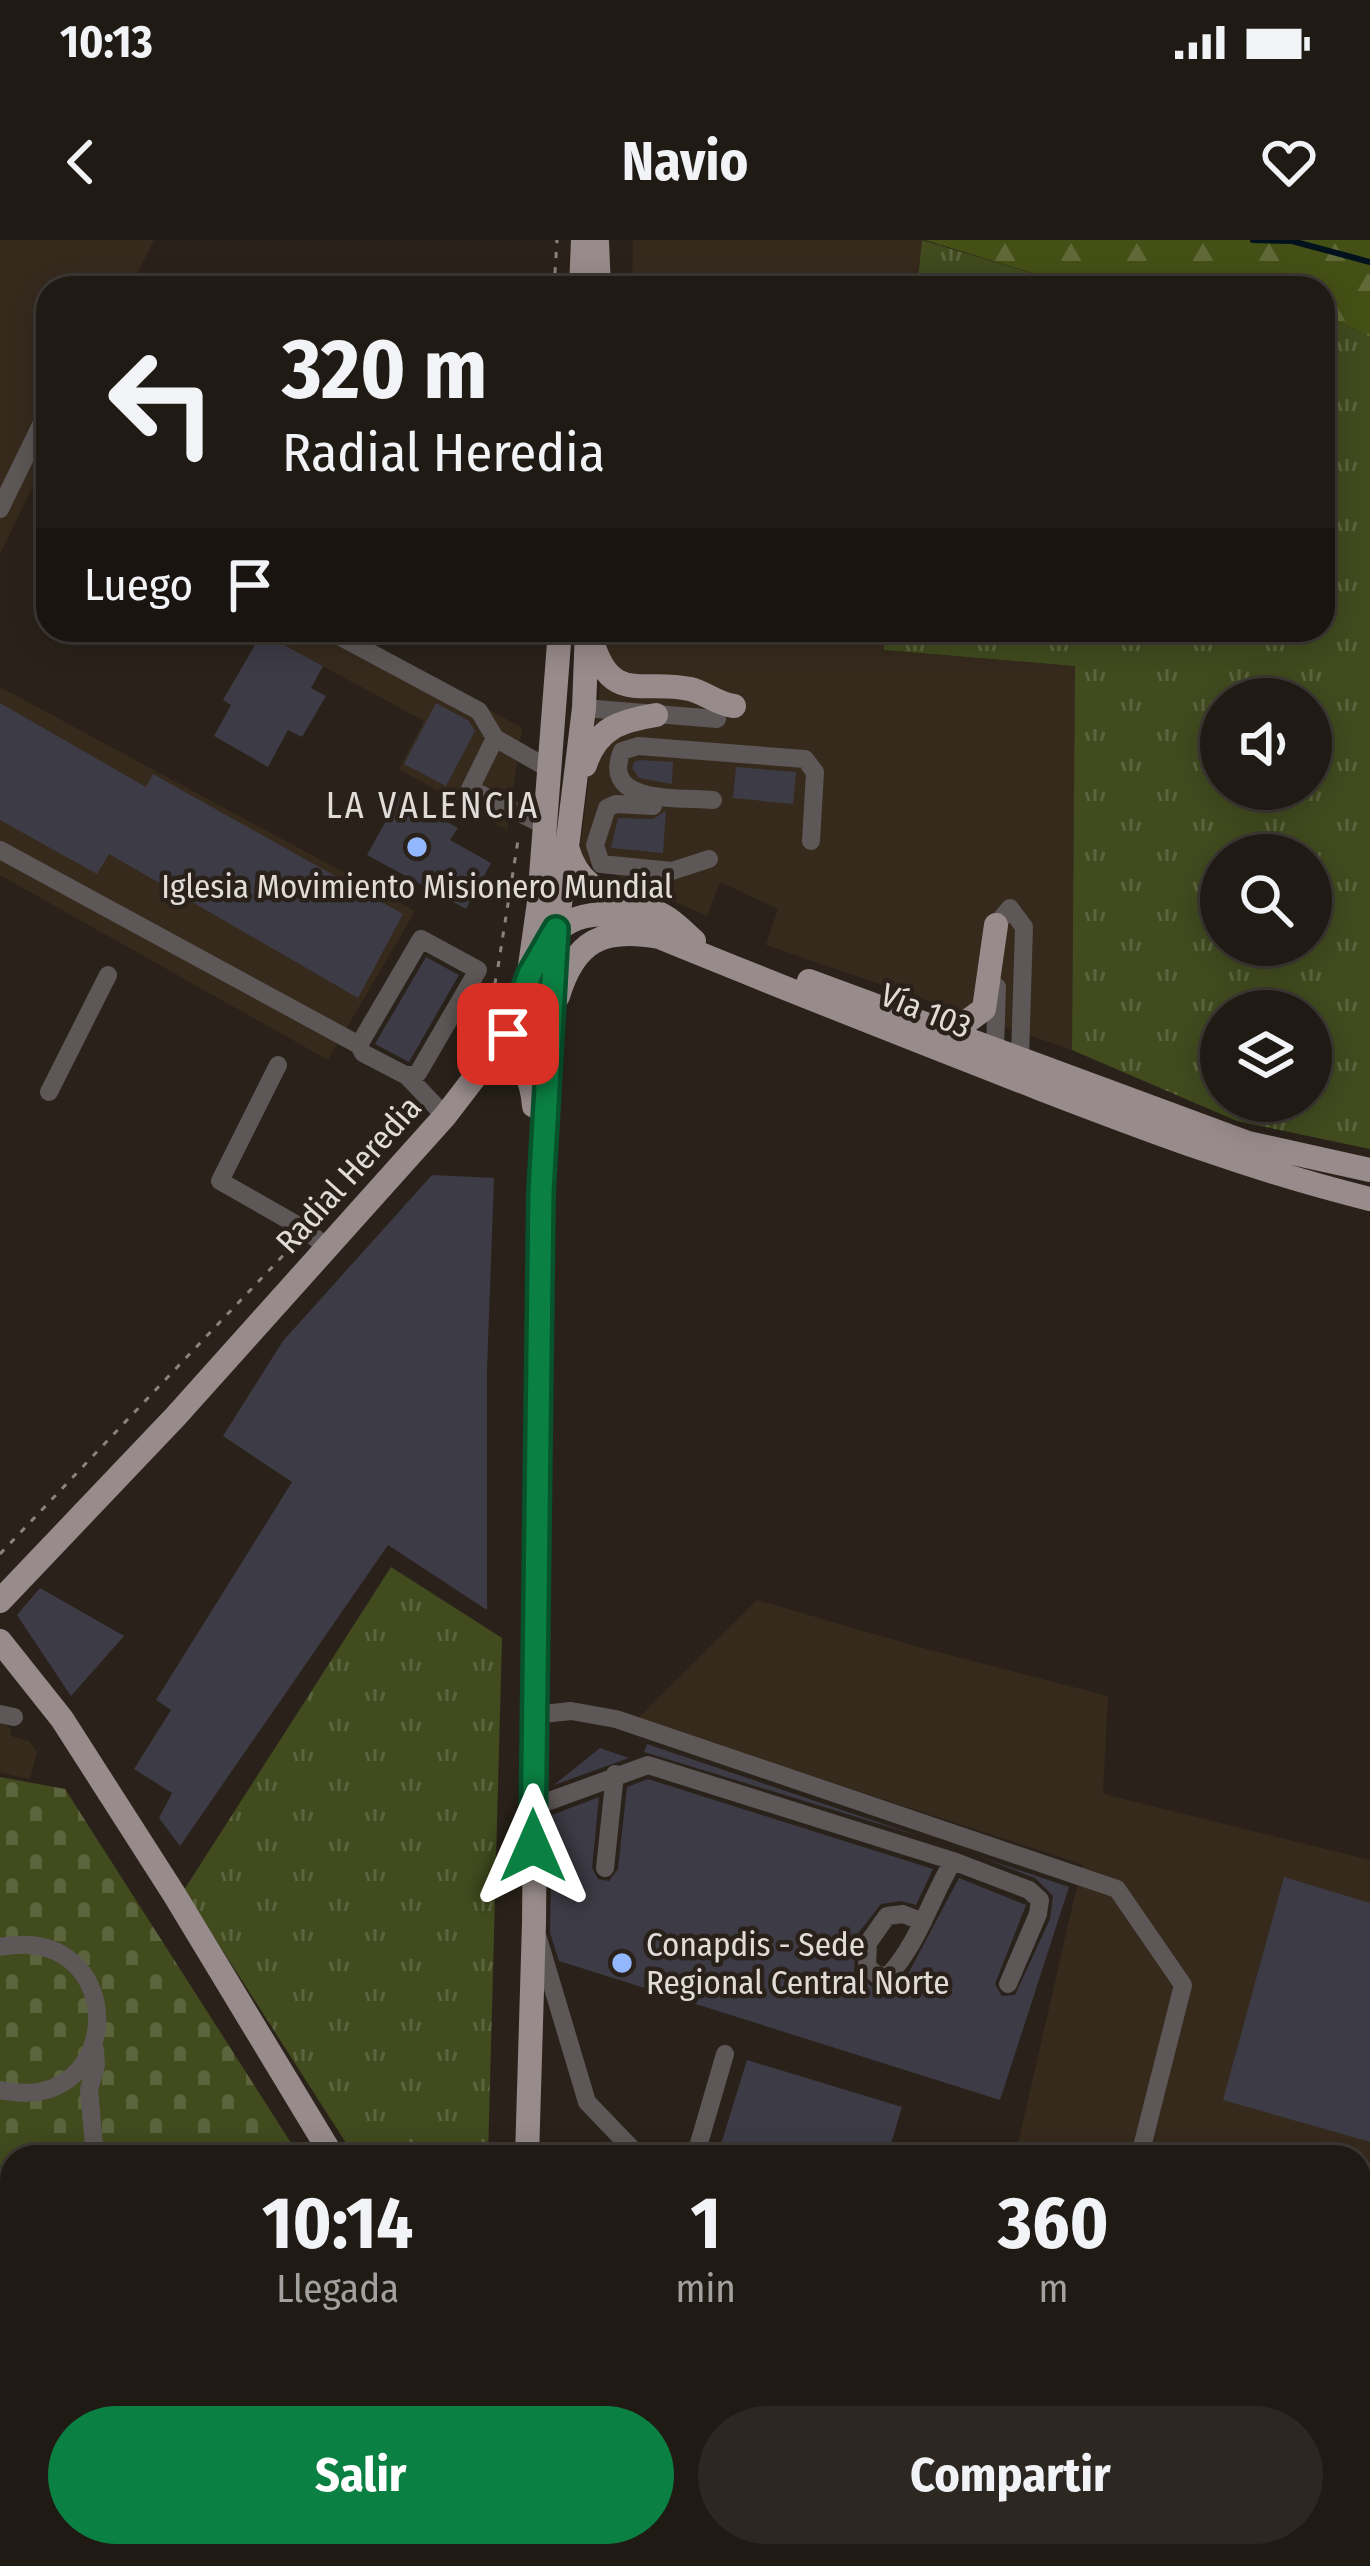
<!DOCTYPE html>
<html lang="es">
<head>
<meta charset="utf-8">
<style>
	body { margin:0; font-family:"Fira Sans Condensed",sans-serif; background:#2d2722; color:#f1f3f6; height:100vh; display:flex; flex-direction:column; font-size:45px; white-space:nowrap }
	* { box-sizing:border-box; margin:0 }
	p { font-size:39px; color:#a2a1a0 }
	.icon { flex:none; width:66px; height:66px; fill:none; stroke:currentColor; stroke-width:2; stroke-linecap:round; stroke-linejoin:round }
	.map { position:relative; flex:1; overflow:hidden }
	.sheet { position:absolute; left:0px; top:1905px; width:1371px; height:423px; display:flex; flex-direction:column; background:#201a14; border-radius:36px 36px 0 0; box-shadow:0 6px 30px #0003,0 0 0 3px #3d3834 }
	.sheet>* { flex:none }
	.banner { position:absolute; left:36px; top:36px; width:1299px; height:366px; border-radius:36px; box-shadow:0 6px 30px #0003,0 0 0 3px #3d3834; background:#201a14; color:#f1f3f6; overflow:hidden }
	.controls { position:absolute; left:1200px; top:438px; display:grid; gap:24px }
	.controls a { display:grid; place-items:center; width:132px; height:132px; border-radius:50%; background:#201a14; box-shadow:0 6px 30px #0003,0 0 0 3px #3d3834; font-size:60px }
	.pin { position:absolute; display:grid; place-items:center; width:102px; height:102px; color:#fff; margin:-51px; border-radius:24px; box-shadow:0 6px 18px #0006 }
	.me { position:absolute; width:132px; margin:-66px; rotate:0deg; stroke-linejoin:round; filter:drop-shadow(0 0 9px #0008) }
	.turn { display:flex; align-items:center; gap:42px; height:252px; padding:0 48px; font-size:54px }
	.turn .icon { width:156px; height:156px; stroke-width:2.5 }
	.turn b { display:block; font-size:84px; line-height:102px }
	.then { display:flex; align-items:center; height:114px; padding:0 48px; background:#0003; gap:24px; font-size:45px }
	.eta { display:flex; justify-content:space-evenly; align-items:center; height:204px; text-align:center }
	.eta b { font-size:72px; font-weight:700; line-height:84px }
	.cta { display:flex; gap:24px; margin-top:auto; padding:24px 48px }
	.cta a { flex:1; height:138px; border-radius:72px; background:#0b8043; color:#fff; font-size:48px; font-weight:700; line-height:138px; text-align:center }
	.cta a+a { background:#2d2722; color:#f1f3f6 }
	.status { display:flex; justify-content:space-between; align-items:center; height:84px; padding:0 60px; background:#201a14; direction:ltr }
	.status svg { height:33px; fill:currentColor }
	header { display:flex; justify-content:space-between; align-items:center; height:156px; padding:0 48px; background:#201a14; font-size:54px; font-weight:700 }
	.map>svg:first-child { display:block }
	.built { fill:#362a1d }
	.grass { fill:url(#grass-tufts); fill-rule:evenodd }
	.forest { fill:url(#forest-firs) }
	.cemetery { fill:url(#cemetery-stones) }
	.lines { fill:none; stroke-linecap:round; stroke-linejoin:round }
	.stream { stroke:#01121c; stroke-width:6 }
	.building { fill:#3d3b45 }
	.path { stroke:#8a847d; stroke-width:3; stroke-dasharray:6 9; stroke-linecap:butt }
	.minor { stroke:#5e5757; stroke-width:18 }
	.major { stroke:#988b8b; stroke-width:24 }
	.route-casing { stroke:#07532c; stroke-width:30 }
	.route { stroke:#0b8043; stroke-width:21 }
	.poi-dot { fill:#92b7fd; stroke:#2a221a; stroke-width:4.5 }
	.labels { text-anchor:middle; stroke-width:9; stroke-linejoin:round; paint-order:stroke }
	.poi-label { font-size:33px; fill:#e1dcd7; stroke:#2a221a }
	.street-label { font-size:33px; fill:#e1dcd7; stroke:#2a221a }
	.neighbourhood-label { font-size:36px; letter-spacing:3px; fill:#e1dcd7; stroke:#2a221a }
</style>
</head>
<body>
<div class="status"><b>10:13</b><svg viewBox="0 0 49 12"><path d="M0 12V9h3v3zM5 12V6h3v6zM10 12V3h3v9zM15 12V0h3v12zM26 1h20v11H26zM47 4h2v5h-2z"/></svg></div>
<header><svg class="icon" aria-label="back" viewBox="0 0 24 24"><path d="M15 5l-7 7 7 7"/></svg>Navio<svg class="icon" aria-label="heart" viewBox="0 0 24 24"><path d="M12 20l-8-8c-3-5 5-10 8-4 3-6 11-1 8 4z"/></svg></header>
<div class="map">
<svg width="1370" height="2326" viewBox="0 0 1370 2326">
	<defs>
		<pattern id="grass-tufts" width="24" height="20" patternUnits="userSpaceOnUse" patternTransform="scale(3)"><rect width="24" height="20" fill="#414b1e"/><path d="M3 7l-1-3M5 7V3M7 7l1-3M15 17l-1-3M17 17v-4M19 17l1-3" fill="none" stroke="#5c643e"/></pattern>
		<pattern id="forest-firs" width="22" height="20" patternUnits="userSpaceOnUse" patternTransform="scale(3)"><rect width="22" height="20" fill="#455016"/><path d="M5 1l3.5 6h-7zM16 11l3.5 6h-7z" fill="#606937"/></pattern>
		<pattern id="cemetery-stones" width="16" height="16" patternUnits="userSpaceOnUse" patternTransform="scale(3)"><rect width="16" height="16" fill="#414b1e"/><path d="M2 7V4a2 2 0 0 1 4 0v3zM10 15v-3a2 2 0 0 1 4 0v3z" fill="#5c643e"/></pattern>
	</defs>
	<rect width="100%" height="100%" fill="#2a221a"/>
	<!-- built -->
	<path class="built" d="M0,0h154l-24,48h-82v168l-48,98z
		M633,0h289l-5,48h-285z
		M264,390h81l177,98 -15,102 -108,-61 25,-48 -162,-88z
		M607,390h279l-1,20 190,16 -3,384 -306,-105 12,-36 -58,-27 -13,34 -128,-57z
		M0,447l415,224 -87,149 -328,-185z
		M757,1360l158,46 193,50 -5,98 267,66v659l-11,-2v-360h-344l67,-293 -445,-145z
		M0,1479l11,11v6l18,5 8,11 -7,27 -30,-6z"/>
	<!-- grass -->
	<path class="grass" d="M922,0l139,42 82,6h-226z
		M1323,74l47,23v812l-133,-28 -165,-71 3,-384 -191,-16 2,-20h437zM1221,459h90v90h-90zM1221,615h90v90h-90zM1221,771h90v90h-90z
		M391,1327l111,71 -14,518 -133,1 -171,-267z"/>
	<!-- forest -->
	<path class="forest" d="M925,0h445v97l-47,-23v-26h-180l-82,-6z"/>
	<!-- cemetery -->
	<path class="cemetery" d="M0,1537l65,12 235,368h-288v399h383l-18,10h-377z"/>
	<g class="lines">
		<!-- stream -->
		<path class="stream" d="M1253,0l39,1 78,21"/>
	</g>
	<!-- building -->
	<path class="building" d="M262,393l61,33 -12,22 15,8 -24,41 -14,-7 -20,37 -54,-31 17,-31 -8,-5z
		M0,463l146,84 7,-13 250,140 -45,84 -249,-144 -12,20 -97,-54z
		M436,463l33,18 6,10 -29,55 -42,-22z
		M640,520l33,2 -1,22 -33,-6 -7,-10 2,-6z
		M736,527l60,5 -3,32 -60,-6z
		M395,553l63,35 -8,12 41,23 -25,46 -99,-54 24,-43 -5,-3z
		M666,571l-3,42 -52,-5 7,-30 35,1z
		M426,717l33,18 -50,87 -34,-18z
		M432,935l62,3 -7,191v241l-99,-65 -208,301 -21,-28 13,-25 -38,-24 37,-59 -15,-10 136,-218 -69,-46 60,-95z
		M40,1348l84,48 -53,60 -54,-81z
		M647,1504l275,93 -278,-85z
		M600,1508l29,10 -75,27z
		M648,1539l285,90 -17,36 -15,-4 -20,3 -25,32 -2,36 20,16h20l15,-16 50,-94 67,27 -31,79 7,12 13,-1 35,-76 3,-23 -18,-18 -57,-22 91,31 -69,213 -441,-139 -9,-28 2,-118 47,-18 -7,71 6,11 11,2 9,-12 9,-82z
		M1284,1637l86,26v239l-147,-42z
		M747,1820l155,47 -15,50h-170z"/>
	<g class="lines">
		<!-- path -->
		<path class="path" d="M554,48l3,-48
			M498,727l21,-133
			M490,774l6,-37
			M321,975l76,-80
			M0,1314l294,-310"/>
		<!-- minor -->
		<path class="minor" d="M0,269l41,-84
			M328,390l151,81 16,27 56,32
			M584,468l133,11
			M495,498l-25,51 76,37
			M713,560c-34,-3 -113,5 -91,-49l16,-5 167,13 10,13 -4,69
			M653,566l-37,-2 -9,4 -12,37 6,19 71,7 37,-12
			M0,610l359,195 4,8 44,23 38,40
			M996,695v-10l14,-17 14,19 -4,130
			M359,805l62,-106 57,31 -60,103 -11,3
			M995,808l2,-61
			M278,825l-58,116 86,49 20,17
			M49,852l59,-117
			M0,1474l14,3
			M533,1475l38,-4 45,8 501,170 66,96 -41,162
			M533,1567l115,-42 305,96 76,29 11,10 -2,14 -30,70
			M605,1628l10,-94
			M923,1682l-20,-8 -16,2 -19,27 -1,24 10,8 11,1c30,-32 43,-78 65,-115
			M538,1698l49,164 48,50 18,5
			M0,1707c131,-25 128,171 0,143
			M95,1809l1,16 -7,25 6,67
			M695,1917l30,-103
			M0,2128l12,-10
			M1359,2300l11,3"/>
		<!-- major -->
		<path class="major" d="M597,2l2,46
			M581,48l2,-48
			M592,401c19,64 50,38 98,48 16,4 27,15 44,17
			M585,525c12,-37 35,-44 71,-50
			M567,607c15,55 56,45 97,69 11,6 20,16 30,25
			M548,700c27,-35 74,-29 110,-14
			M809,741l439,162 122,27
			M558,756c17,-56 45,-69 101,-59 127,52 254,102 382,152 109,42 215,82 329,110
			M940,782l21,4 23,-17 12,-84
			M496,812c28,7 36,28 38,54
			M0,1361l176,-185 269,-300 63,-82 21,-61 10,-71 21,-272
			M0,1401l62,78 112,175 159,263
			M527,1917l7,-234 7,-730 10,-215 33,-270 3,-78
			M588,2316l6,10
			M620,2316l6,10"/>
	</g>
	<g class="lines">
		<defs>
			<path id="route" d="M508,794l22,-60 26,-45 -15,263 -8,654"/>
		</defs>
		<!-- route casing -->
		<use href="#route" class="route-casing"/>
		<!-- route -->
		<use href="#route" class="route"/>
	</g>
	<!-- markers -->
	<g class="poi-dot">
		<circle cx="417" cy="607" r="12"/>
		<circle cx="622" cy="1723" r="12"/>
	</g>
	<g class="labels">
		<!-- poi labels -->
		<g class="poi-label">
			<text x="417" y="658">Iglesia Movimiento Misionero Mundial</text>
			<text x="646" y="1716" text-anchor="start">Conapdis - Sede<tspan x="646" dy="38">Regional Central Norte</tspan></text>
		</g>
		<!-- street labels -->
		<g class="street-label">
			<text transform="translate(926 770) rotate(22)" y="12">Vía 103</text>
			<text transform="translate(348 934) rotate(-48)" y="12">Radial Heredia</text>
		</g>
		<!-- neighbourhood labels -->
		<g class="neighbourhood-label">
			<text x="433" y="578">LA VALENCIA</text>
		</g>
	</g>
</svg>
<div class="controls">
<a><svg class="icon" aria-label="sound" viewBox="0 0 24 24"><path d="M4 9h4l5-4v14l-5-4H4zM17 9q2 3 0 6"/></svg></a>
<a><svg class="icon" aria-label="search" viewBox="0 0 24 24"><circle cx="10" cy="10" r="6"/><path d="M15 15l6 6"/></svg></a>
<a><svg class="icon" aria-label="layers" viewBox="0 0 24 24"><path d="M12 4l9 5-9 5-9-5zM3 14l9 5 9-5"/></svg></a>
</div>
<div class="pin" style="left:508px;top:794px;background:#d93025"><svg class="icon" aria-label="arrive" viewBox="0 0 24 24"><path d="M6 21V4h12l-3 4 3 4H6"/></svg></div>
<svg class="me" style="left:533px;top:1606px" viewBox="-20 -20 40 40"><path d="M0-17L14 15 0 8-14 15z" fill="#0b8043" stroke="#fff" stroke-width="4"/></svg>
<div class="banner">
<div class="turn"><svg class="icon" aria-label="left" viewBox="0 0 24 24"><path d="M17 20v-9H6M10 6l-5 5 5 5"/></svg><div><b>320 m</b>Radial Heredia</div></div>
<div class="then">Luego<svg class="icon" aria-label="arrive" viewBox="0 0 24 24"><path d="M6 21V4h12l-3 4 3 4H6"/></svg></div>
</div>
<section class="sheet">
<div class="eta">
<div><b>10:14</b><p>Llegada</p></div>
<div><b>1</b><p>min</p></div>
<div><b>360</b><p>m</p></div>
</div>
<div class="cta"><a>Salir</a><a>Compartir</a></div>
</section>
</div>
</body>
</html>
